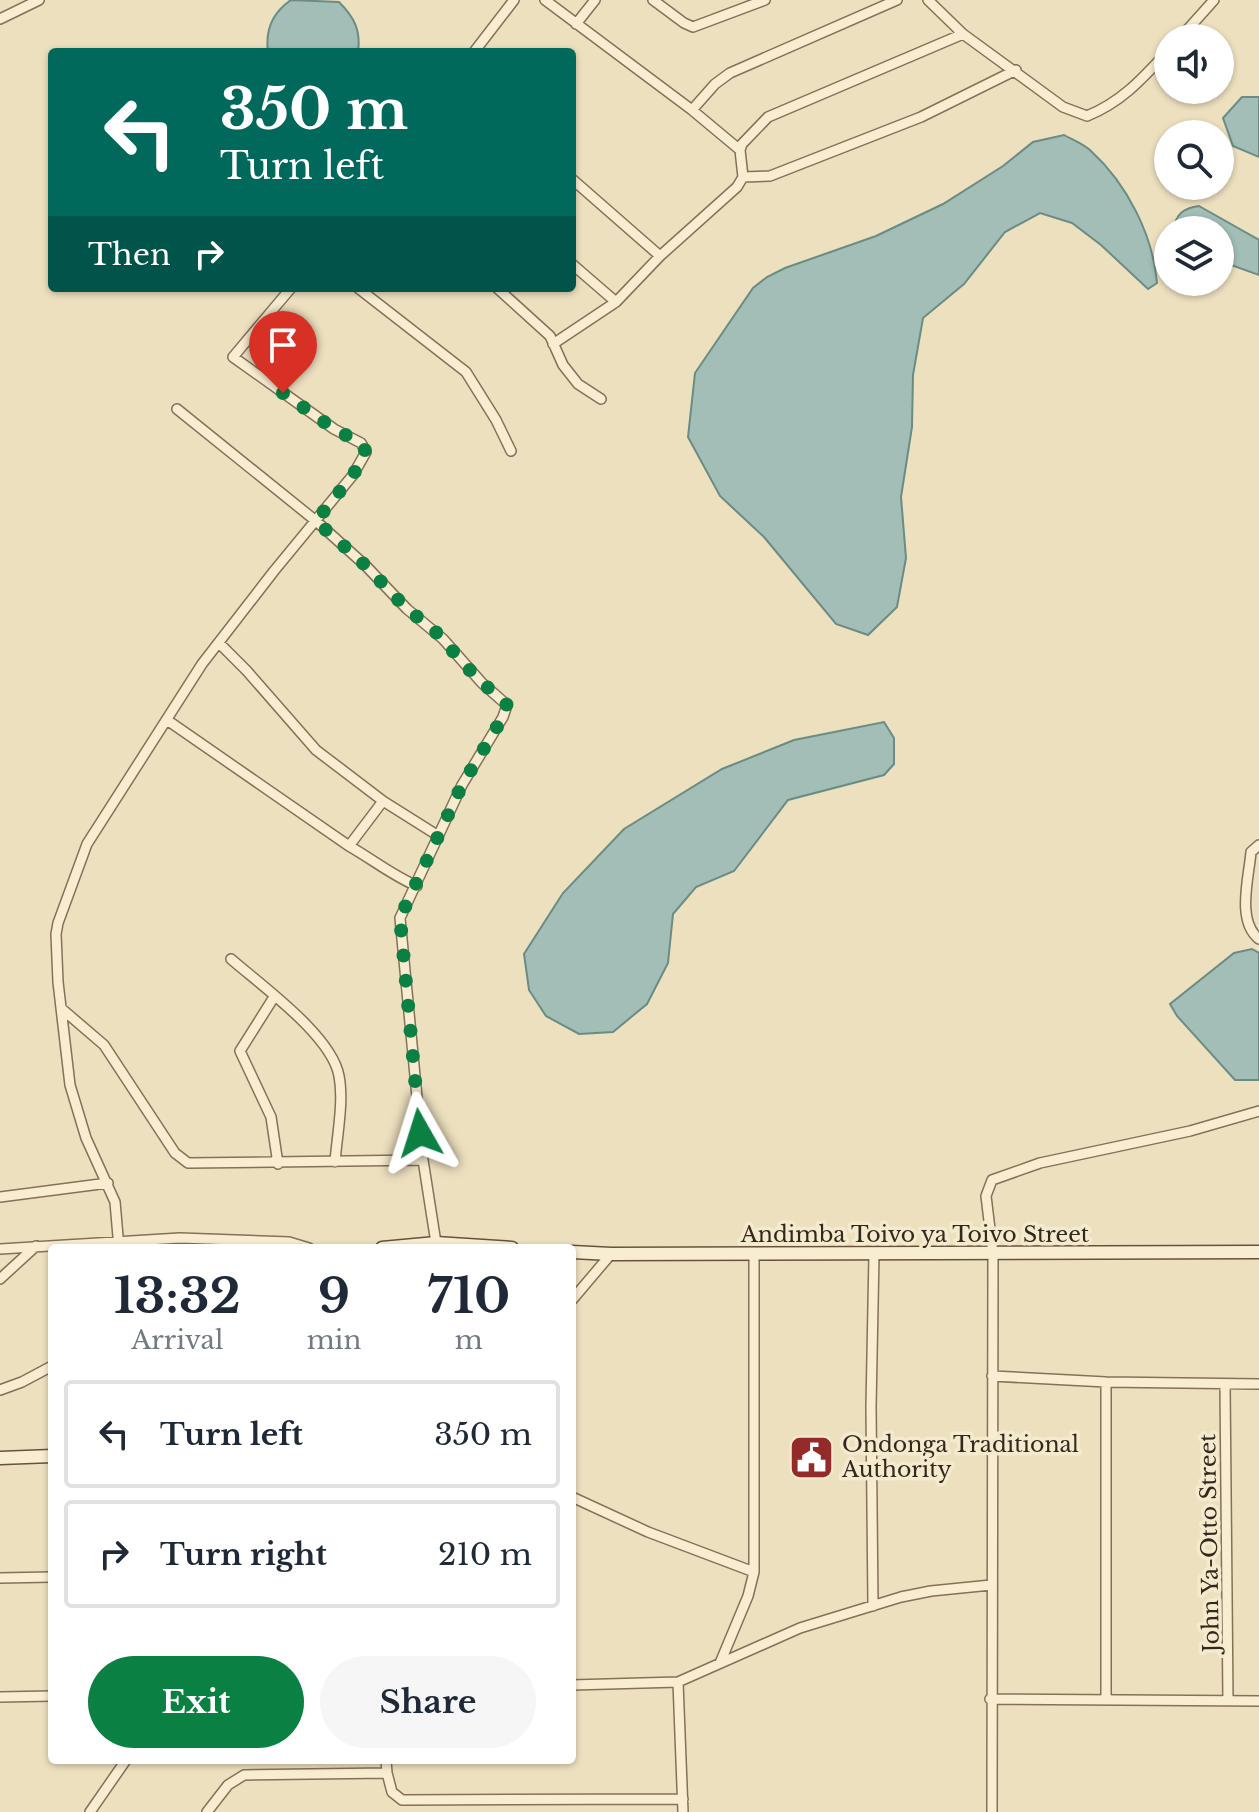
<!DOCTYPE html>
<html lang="en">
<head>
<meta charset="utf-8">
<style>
	body { margin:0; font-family:"Libre Baskerville",serif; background:#f6f6f7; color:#1f2937; height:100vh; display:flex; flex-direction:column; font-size:30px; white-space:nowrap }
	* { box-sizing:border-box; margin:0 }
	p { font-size:26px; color:#747a83 }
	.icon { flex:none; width:44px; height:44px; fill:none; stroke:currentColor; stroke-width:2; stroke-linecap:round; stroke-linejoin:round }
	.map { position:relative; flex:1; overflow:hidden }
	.sheet { position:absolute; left:48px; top:1244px; width:528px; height:520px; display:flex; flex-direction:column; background:#fff; border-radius:8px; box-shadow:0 2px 6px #0004 }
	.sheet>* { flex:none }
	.banner { position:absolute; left:48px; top:48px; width:528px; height:244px; border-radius:8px; box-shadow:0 2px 6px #0004; background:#00695c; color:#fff; overflow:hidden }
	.buttons { position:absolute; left:1154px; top:24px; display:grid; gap:16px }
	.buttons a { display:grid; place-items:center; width:80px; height:80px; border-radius:50%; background:#fff; box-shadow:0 2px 6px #0004; font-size:40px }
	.pin { position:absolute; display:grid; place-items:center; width:68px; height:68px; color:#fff; margin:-82px -34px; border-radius:50% 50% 50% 0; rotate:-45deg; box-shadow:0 0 8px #0007 }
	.pin .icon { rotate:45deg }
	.me { position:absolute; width:88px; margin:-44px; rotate:354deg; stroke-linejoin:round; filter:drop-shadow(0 0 6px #0008) }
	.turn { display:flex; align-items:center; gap:28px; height:168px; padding:0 40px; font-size:36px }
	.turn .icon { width:104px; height:104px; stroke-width:2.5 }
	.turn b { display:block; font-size:56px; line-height:68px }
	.then { display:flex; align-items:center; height:76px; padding:0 40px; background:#0003; gap:16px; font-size:30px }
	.eta { display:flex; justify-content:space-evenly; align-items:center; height:136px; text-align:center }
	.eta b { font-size:48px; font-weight:700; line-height:56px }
	.primary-button { display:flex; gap:16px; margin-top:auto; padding:16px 40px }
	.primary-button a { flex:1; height:92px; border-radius:48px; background:#0b8043; color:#fff; font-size:32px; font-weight:700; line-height:92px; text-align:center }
	.primary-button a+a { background:#f6f6f7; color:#1f2937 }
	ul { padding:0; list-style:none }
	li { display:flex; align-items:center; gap:24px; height:108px; margin:0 16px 12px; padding:0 24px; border:4px solid #e0e1e3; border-radius:8px }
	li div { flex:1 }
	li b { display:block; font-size:30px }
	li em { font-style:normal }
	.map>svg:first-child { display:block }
	.water { fill:#a2beb7; stroke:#6a8c84; stroke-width:2 }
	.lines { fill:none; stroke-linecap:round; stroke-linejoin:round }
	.street-casing { stroke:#847158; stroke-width:12 }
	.secondary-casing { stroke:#66523b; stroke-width:15 }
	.street { stroke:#f8edd1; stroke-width:9 }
	.secondary { stroke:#f8edd1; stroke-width:12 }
	.route { stroke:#0b8043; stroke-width:14; stroke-dasharray:0 25.2 }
	.labels { text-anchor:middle; stroke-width:7; stroke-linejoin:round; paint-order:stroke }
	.street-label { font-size:22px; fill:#34281c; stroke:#f4eace }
	.poi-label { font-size:22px; fill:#34281c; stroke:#f4eace; text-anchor:start }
</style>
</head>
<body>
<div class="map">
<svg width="1259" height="1812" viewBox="0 0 1259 1812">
	<rect width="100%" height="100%" fill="#ede0bf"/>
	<!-- water -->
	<path class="water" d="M291,0l48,2c15,15 22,28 19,50h-90c-3,-22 4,-39 23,-52z
		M1242,97h17v60l-26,-11 -10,-28z
		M1064,135c9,5 20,9 27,16 36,33 62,84 66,132l-9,6 -47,-44 -29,-22 -32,-10 -35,19 -41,52 -41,34 -10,57 -1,52 -11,70 5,61 -9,49 -29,28 -32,-11 -72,-87 -44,-41 -32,-59 7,-64 58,-85 14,-11 18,-9 91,-32 67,-32 60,-38 30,-24z
		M1199,206l60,34v35l-39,-14v-31h-46c1,-16 10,-22 25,-24z
		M884,722l10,16v26l-10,11 -96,25 -54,71 -38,16 -23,27 -5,49 -21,41 -34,28 -34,2 -33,-18 -17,-26 -5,-36 39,-61 61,-64 98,-60 72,-29z
		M1252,949l7,4v127h-24l-58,-64 -7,-12 64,-51z"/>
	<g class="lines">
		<defs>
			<path id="street" d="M545,0l147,110 48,40
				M653,0l31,23 9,4 72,-27
				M928,0l35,34 100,73 24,9c35,-14 56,-38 81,-65
				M0,19l39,-19
				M576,24l19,-24
				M1180,38l34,-38
				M474,52l40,-52
				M692,110l23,-26 15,-11 167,-73
				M743,177l27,-1 151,-59 95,-47
				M572,179l88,77
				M572,264l44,38
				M358,288l108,84 30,48 15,31
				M497,288l53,48 13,29 15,19 23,15
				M553,344l63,-42 44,-46 77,-69 6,-10 -3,-27 2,-6 26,-27 195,-83
				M177,409l139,112 50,45 41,43 36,30 39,44 25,22 -4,12 -41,68 -62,133 23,242 13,83
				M219,643l28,28 69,79 67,51 54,34
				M167,720l182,126c23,13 44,30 68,40
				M1259,845l-8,7c-2,25 -15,69 8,87
				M349,846l34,-45
				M231,959c31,27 101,77 108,117 5,26 -2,59 -4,86
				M274,997l-34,54 31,66 7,47
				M62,1009l42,36 71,108 13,10 235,-3
				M0,1197l108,-14
				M119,1248l-4,-46 -29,-64 -16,-53 -12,-103 -2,-48 2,-11 29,-79 115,-180 72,-93 79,-96 13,-23 -5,-9 -27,-14 -101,-72 58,-69
				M0,1249l180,-11 109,4 20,6
				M0,1279l36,-33
				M572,1300l39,-46
				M992,1376l114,6 153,2
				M1106,1382v317
				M1225,1385l3,316
				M0,1390l22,-8 30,-16
				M572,1497l76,35 106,40
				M0,1578l52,-1
				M873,1606l-2,-199 3,-153
				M720,1663l28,-67 6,-24v-318
				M678,1682l5,130
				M572,1685l106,-3 122,-54 101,-31 30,-6 60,-6
				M0,1697l52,-1
				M990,1699l269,2
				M387,1773l5,19 10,8 281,-1
				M90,1812l36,-52
				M207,1812l21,-27 16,-10 143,-2 -1,-13
				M992,1812l1,-558 -7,-58 6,-16 48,-17 150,-32 69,-20"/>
			<path id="secondary" d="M382,1248l54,-5 76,5
				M572,1252l39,2 648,-2
				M0,1458l52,-2"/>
		</defs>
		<!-- street casing -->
		<use href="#street" class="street-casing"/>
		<!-- secondary casing -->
		<use href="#secondary" class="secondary-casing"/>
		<!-- street -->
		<use href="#street" class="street"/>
		<!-- secondary -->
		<use href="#secondary" class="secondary"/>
	</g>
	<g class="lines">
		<!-- route -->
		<path class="route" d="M283,393l51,36 27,14 5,9 -13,23 -37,46 50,45 41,43 27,21 41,46 32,29 -4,12 -41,68 -62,133 20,215"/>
	</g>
	<!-- icons -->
	<defs>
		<symbol id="civic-square" viewBox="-11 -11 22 22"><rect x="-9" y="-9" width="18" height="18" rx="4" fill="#922b29" stroke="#f4eace"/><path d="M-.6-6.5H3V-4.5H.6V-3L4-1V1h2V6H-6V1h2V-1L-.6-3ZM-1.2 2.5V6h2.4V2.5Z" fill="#fff"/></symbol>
	</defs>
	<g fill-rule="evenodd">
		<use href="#civic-square" x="786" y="1432" width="51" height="51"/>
	</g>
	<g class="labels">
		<!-- street labels -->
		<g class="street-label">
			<text x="915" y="1242">Andimba Toivo ya Toivo Street</text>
			<text transform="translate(1209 1543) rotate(-91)" y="8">John Ya-Otto Street</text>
		</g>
		<!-- poi labels -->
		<g class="poi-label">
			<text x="842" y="1452">Ondonga Traditional<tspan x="842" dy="25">Authority</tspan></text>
		</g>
	</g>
</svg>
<div class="buttons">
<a><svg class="icon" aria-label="sound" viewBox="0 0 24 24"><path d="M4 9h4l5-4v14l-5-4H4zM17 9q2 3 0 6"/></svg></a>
<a><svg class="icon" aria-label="search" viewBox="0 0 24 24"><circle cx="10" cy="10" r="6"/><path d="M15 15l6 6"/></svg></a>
<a><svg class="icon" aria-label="layers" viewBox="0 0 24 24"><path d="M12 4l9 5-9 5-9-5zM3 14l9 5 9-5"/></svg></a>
</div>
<div class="pin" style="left:283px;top:393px;background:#d93025"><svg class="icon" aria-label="arrive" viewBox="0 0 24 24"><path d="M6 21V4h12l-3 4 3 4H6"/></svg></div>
<svg class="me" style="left:420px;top:1133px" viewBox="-20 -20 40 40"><path d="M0-17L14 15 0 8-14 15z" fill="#0b8043" stroke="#fff" stroke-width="4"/></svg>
<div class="banner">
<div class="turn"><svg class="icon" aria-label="left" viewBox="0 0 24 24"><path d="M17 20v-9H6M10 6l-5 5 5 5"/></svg><div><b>350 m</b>Turn left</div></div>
<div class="then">Then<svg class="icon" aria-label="right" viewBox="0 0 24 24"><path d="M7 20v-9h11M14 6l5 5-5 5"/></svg></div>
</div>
<section class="sheet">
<div class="eta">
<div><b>13:32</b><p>Arrival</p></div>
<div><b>9</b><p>min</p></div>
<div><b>710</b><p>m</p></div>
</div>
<ul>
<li><svg class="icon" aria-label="left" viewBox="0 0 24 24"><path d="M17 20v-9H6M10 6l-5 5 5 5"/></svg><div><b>Turn left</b></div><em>350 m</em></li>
<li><svg class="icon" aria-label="right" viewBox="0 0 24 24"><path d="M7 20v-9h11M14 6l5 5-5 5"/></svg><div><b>Turn right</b></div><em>210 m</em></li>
</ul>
<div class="primary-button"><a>Exit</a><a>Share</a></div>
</section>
</div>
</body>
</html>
